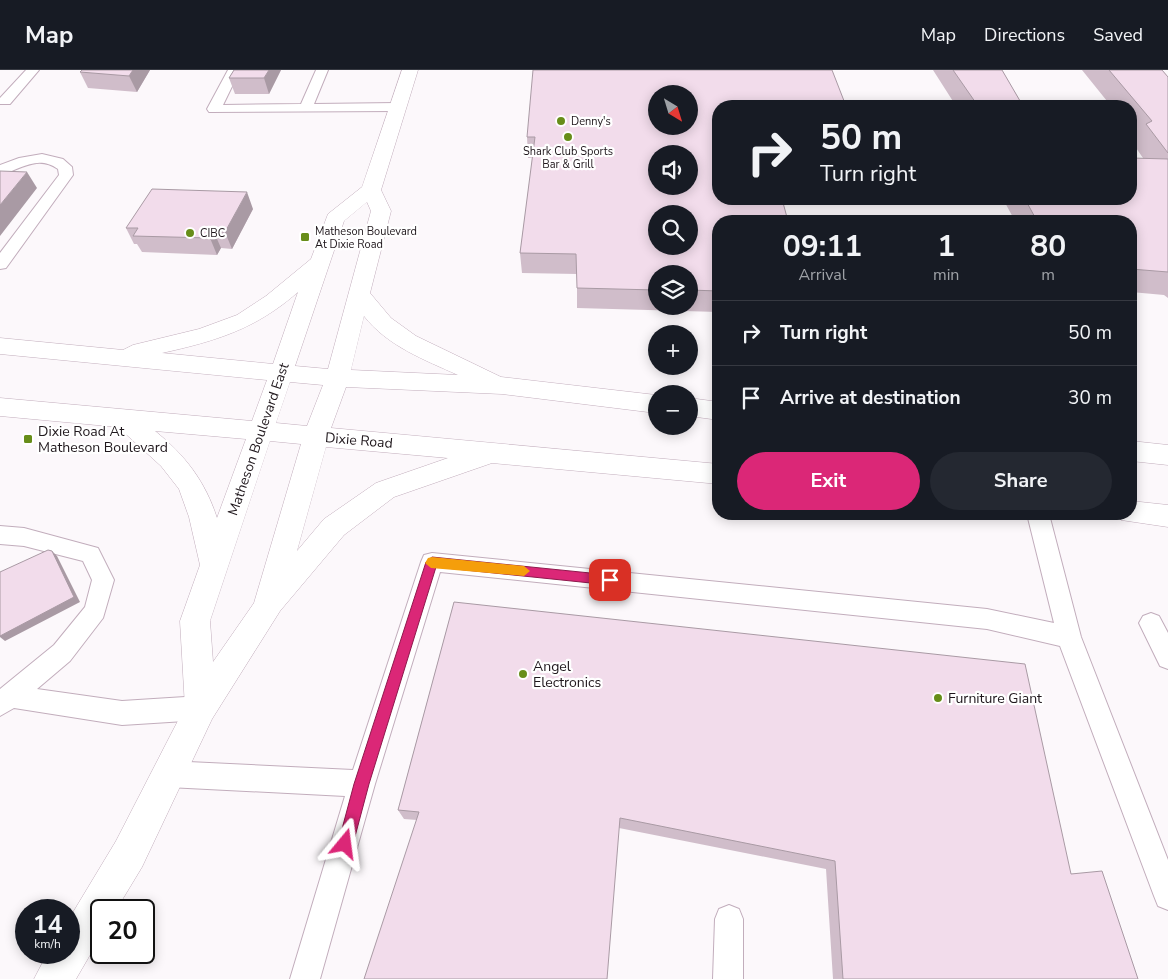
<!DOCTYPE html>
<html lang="en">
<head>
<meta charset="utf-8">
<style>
	body { margin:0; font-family:"Nunito Sans",sans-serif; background:#242831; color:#f1f3f6; height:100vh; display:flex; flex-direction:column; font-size:19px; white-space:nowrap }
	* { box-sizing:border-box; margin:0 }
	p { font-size:16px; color:#9ea1a6 }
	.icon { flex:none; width:28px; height:28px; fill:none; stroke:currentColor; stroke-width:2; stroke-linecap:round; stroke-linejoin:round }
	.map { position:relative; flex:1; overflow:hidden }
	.drawer { position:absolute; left:712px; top:145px; width:425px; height:305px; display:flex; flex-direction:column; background:#171b24; border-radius:20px; box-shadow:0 2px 12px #0003 }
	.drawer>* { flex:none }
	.guide { position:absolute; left:712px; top:30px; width:425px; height:105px; border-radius:20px; box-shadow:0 2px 12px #0003; background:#171b24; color:#f1f3f6; overflow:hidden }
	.needle { width:32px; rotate:142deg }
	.controls { position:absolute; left:648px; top:15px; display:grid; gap:10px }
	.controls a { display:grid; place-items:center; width:50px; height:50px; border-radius:50%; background:#171b24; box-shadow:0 2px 12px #0003; font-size:25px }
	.speed { position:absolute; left:15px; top:829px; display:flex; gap:10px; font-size:25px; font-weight:700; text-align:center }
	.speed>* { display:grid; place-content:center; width:65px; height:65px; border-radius:50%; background:#171b24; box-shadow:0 2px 12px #0003; line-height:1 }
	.speed small { font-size:12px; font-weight:400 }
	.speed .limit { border:2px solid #111; border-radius:8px; background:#fff; color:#111 }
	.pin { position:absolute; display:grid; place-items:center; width:42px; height:42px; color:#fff; margin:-21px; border-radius:10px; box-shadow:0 2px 8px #0006 }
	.me { position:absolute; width:55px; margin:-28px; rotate:16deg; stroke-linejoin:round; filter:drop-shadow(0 0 4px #0008) }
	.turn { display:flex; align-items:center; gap:18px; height:105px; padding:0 25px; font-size:22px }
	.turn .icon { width:65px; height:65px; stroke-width:2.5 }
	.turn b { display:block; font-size:35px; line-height:42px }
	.eta { display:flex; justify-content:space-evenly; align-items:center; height:85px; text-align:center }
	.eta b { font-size:30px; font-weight:700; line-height:35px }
	.primary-button { display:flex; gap:10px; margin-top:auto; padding:10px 25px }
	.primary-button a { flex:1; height:58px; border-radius:30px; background:#db2777; color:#fff; font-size:20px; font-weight:700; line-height:58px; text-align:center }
	.primary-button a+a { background:#242831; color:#f1f3f6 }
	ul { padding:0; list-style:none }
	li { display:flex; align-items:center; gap:15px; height:65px; padding:0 25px; border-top:1px solid #363941 }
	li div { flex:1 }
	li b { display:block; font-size:19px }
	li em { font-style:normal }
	header { display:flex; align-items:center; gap:30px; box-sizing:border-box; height:70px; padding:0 25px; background:#171b24; border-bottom:1px solid #363941 }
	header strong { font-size:24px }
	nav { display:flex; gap:28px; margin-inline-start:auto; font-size:18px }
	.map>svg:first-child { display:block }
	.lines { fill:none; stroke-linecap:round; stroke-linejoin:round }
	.lane-casing { stroke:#c2adbc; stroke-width:2 }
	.secondary-casing { stroke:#c2adbc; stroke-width:1 }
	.lane { fill:#fff; fill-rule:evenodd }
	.secondary { fill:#fff; fill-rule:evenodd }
	.wall { fill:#d0bdca; fill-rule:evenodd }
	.shaded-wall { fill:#a99aa4 }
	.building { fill:#f2dceb; stroke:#a99aa4; fill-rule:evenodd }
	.route { fill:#db2777; stroke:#8e194d }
	.slow { fill:#f59e0b }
	.poi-dot { fill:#678d19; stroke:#fff; stroke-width:2 }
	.labels { text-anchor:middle; stroke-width:4.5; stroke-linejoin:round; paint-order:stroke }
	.far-poi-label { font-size:11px; fill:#1f171c; stroke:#fff; text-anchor:start }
	.poi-label { font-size:14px; fill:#1f171c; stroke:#fff; text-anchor:start }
	.street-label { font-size:14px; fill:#1f171c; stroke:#fff }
</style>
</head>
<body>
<header>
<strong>Map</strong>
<nav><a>Map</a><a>Directions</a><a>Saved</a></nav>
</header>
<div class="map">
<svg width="1168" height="909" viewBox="0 0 1168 909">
	<rect width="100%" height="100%" fill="#fcf8fb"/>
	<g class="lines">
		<defs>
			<path id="lane" d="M26,0h13l-29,34h-10v-6z
				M228,0h12l-17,35 78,-1 15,-34h12l-14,34 83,-1 7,4 -7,4 -188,1 -2,-3z
				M42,84l21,5 9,8 1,8 -67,93 -6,1v-16l59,-78 -1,-6c-21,-15 -38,1 -58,6v-10l19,-7z
				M1027,444h22l32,123 87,223v50l-10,-4 -4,-10 -94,-250 -73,-17 -547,-57 -65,212 -55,195h-30l55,-183 -177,-9 -9,-4 -4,-9 4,-9 9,-4 185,9 68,-208 3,-7 8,-2 555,56 67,14z
				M0,456l24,2 74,20 16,32 -11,38 -33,43 -33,28 85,12 79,-5 9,4 3,8 -3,8 -9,4 -79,5 -108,-17 -14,8v-27l54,-44 31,-38 7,-27 -9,-19 -59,-15 -24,-2z
				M1151,543l8,3 9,17v36l-8,-3 -21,-43 4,-7z
				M729,835l10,4 4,10v60h-30l2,-60 4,-10z"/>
			<path id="secondary" d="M402,0h16l-37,120 10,21 -21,82 21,25 25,18 85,41 155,18v18l-154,-19 -156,-7 -15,41 388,36v20l-227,-21 -98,34 -50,38 -64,76 -68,108 -70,148 -26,43h-15v26l-25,43h-42l14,-27h21v-33l47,-78 69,-134 -5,-86 20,-56 -11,-48 -10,-28 -18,-23 -43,-39 -118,-11v-18l252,23 15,-41 -267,-26v-16l123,12 10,-5 66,-16 38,-14 29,-19 45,-37 17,-45 34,-27zM367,132l4,9 -43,158 -33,-3 49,-145zM298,222l-25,72 -111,-11c54,-12 94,-24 136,-61zM364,246c23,30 61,44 94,59l-107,-5zM290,312l33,3 -16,41 -31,-3zM155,361l91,8 -29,79c-12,-37 -32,-63 -62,-87zM270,371l31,3 -47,159 -41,59 -3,-41zM326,377l122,11 -72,25 -52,36 -27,32z
				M689,328l30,4v18l-30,-4z
				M1131,371l37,4v20l-37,-4z
				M1131,431l37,4v22l-47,-7 -3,-6h13z"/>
		</defs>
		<!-- lane casing -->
		<use href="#lane" class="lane-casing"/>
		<!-- secondary casing -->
		<use href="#secondary" class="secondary-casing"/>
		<!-- lane -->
		<use href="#lane" class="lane"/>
		<!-- secondary -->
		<use href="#secondary" class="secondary"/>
	</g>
	<!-- wall -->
	<path class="wall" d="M150,0l-13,22 -49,-4 -8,-16z
		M234,0h47l-12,24h-34l-6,-16z
		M933,0h69l21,36h-67z
		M1082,0h80l6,7v221l-4,-3 -33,-3v-71h-116l-12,-22h128l12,-41 -9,-13 3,-6 -6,-7v-26h-20z
		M719,36v206l-142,-4v-34l-55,-1 -2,-20 13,-95h-5l-1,-21zM656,204h33v32h-33z
		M253,139l-21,40 -11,-1 -4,7 -75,-3 -5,-8h-3l-8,-16z
		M454,532l617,272 67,105h-305l-7,-110 -207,-41 -202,-8 -13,-1 -6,-9z"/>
	<!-- shaded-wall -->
	<path class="shaded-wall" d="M133,0h17l-13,22 -8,-16z
		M269,0h12l-12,24 -5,-16z
		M27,102l10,16 -37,48v-31z
		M247,122l6,17 -21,40 -7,-17z
		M214,162l7,16 -4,7 -7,-17z
		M52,481l5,5 23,46 -75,39 -5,-4v-1z"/>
	<!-- building -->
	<path class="building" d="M82,0h51l-4,6 -49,-4z
		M234,0h35l-5,8h-35z
		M533,0h299l14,36h-127v93h63l6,22h142h-211v70l-30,-1v-16h-33v16l-79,-2 -1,-34 -56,-1 15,-116h-8zM656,24h33v32h-33zM656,84h33v32h-33zM656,144h33v32h-33z
		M953,0h49l21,36h-45z
		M1109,0h53l6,7v76l-22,-29 6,-3z
		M1131,88l37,1v113l-37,-3v-48h-94l-12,-22h106z
		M0,101l27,1 -27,33z
		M152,119l95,3 -22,40h-11l-4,6 -77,-2 5,-8h-12z
		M48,480l4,1 22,46 -74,39v-64z
		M454,532l571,62 46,210 31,-3 36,108h-295l-8,-118 -215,-43 -13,161h-243l55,-167 -21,-2z"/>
	<!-- route -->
	<path class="route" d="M432,487l178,18 6,5 -6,5 -174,-18 -67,217 -16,60 -3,5 -5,2 -5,-2 -2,-5 16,-60 72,-222z"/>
	<!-- slow -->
	<path class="slow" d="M432,487l92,9 6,5 -6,5 -93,-8 -6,-5 3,-5z"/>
	<!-- markers -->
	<g class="poi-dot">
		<circle cx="561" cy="51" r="5"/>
		<circle cx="568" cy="67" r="5"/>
		<circle cx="190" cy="163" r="5"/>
		<rect x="300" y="162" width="10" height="10" rx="2.5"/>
		<rect x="23" y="364" width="10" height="10" rx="2.5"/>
		<circle cx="523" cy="604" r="5"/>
		<circle cx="938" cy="628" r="5"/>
	</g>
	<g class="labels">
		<!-- far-poi labels -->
		<g class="far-poi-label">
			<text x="571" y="55">Denny's</text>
			<text x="568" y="85" text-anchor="middle">Shark Club Sports<tspan x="568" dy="13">Bar &amp; Grill</tspan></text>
			<text x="315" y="165">Matheson Boulevard<tspan x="315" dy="13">At Dixie Road</tspan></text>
			<text x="200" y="167">CIBC</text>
		</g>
		<!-- poi labels -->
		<g class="poi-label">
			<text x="38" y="366">Dixie Road At<tspan x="38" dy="16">Matheson Boulevard</tspan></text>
			<text x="533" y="601">Angel<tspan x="533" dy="16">Electronics</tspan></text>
			<text x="948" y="633">Furniture Giant</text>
		</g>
		<!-- street labels -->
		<g class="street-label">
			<text transform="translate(258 369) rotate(-71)" y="5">Matheson Boulevard East</text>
			<text transform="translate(359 370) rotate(5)" y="5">Dixie Road</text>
		</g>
	</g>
</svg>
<div class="controls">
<a><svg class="needle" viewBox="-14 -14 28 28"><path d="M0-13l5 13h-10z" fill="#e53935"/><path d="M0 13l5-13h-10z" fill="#9ea1a6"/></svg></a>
<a><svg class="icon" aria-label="sound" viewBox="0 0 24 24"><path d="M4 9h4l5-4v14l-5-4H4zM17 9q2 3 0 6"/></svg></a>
<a><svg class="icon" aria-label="search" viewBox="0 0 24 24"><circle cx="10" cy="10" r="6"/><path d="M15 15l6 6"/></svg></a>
<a><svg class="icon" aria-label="layers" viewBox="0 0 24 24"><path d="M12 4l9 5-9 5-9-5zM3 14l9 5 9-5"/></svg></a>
<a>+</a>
<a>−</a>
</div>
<div class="speed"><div>14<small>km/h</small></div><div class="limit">20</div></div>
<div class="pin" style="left:610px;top:510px;background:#d93025"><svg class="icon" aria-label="arrive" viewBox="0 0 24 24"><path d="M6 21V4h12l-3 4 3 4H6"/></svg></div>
<svg class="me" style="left:345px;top:774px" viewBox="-20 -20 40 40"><path d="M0-17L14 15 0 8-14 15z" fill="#db2777" stroke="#fff" stroke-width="4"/></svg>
<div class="guide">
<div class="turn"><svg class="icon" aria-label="right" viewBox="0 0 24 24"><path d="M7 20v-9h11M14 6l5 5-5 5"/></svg><div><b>50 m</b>Turn right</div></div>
</div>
<section class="drawer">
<div class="eta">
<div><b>09:11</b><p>Arrival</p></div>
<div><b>1</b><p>min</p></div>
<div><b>80</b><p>m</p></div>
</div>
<ul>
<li><svg class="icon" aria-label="right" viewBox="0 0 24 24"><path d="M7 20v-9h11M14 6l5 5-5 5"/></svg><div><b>Turn right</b></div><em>50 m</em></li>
<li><svg class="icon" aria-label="arrive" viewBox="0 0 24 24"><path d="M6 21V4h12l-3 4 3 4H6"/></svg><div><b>Arrive at destination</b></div><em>30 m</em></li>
</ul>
<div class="primary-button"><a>Exit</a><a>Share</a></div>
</section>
</div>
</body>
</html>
